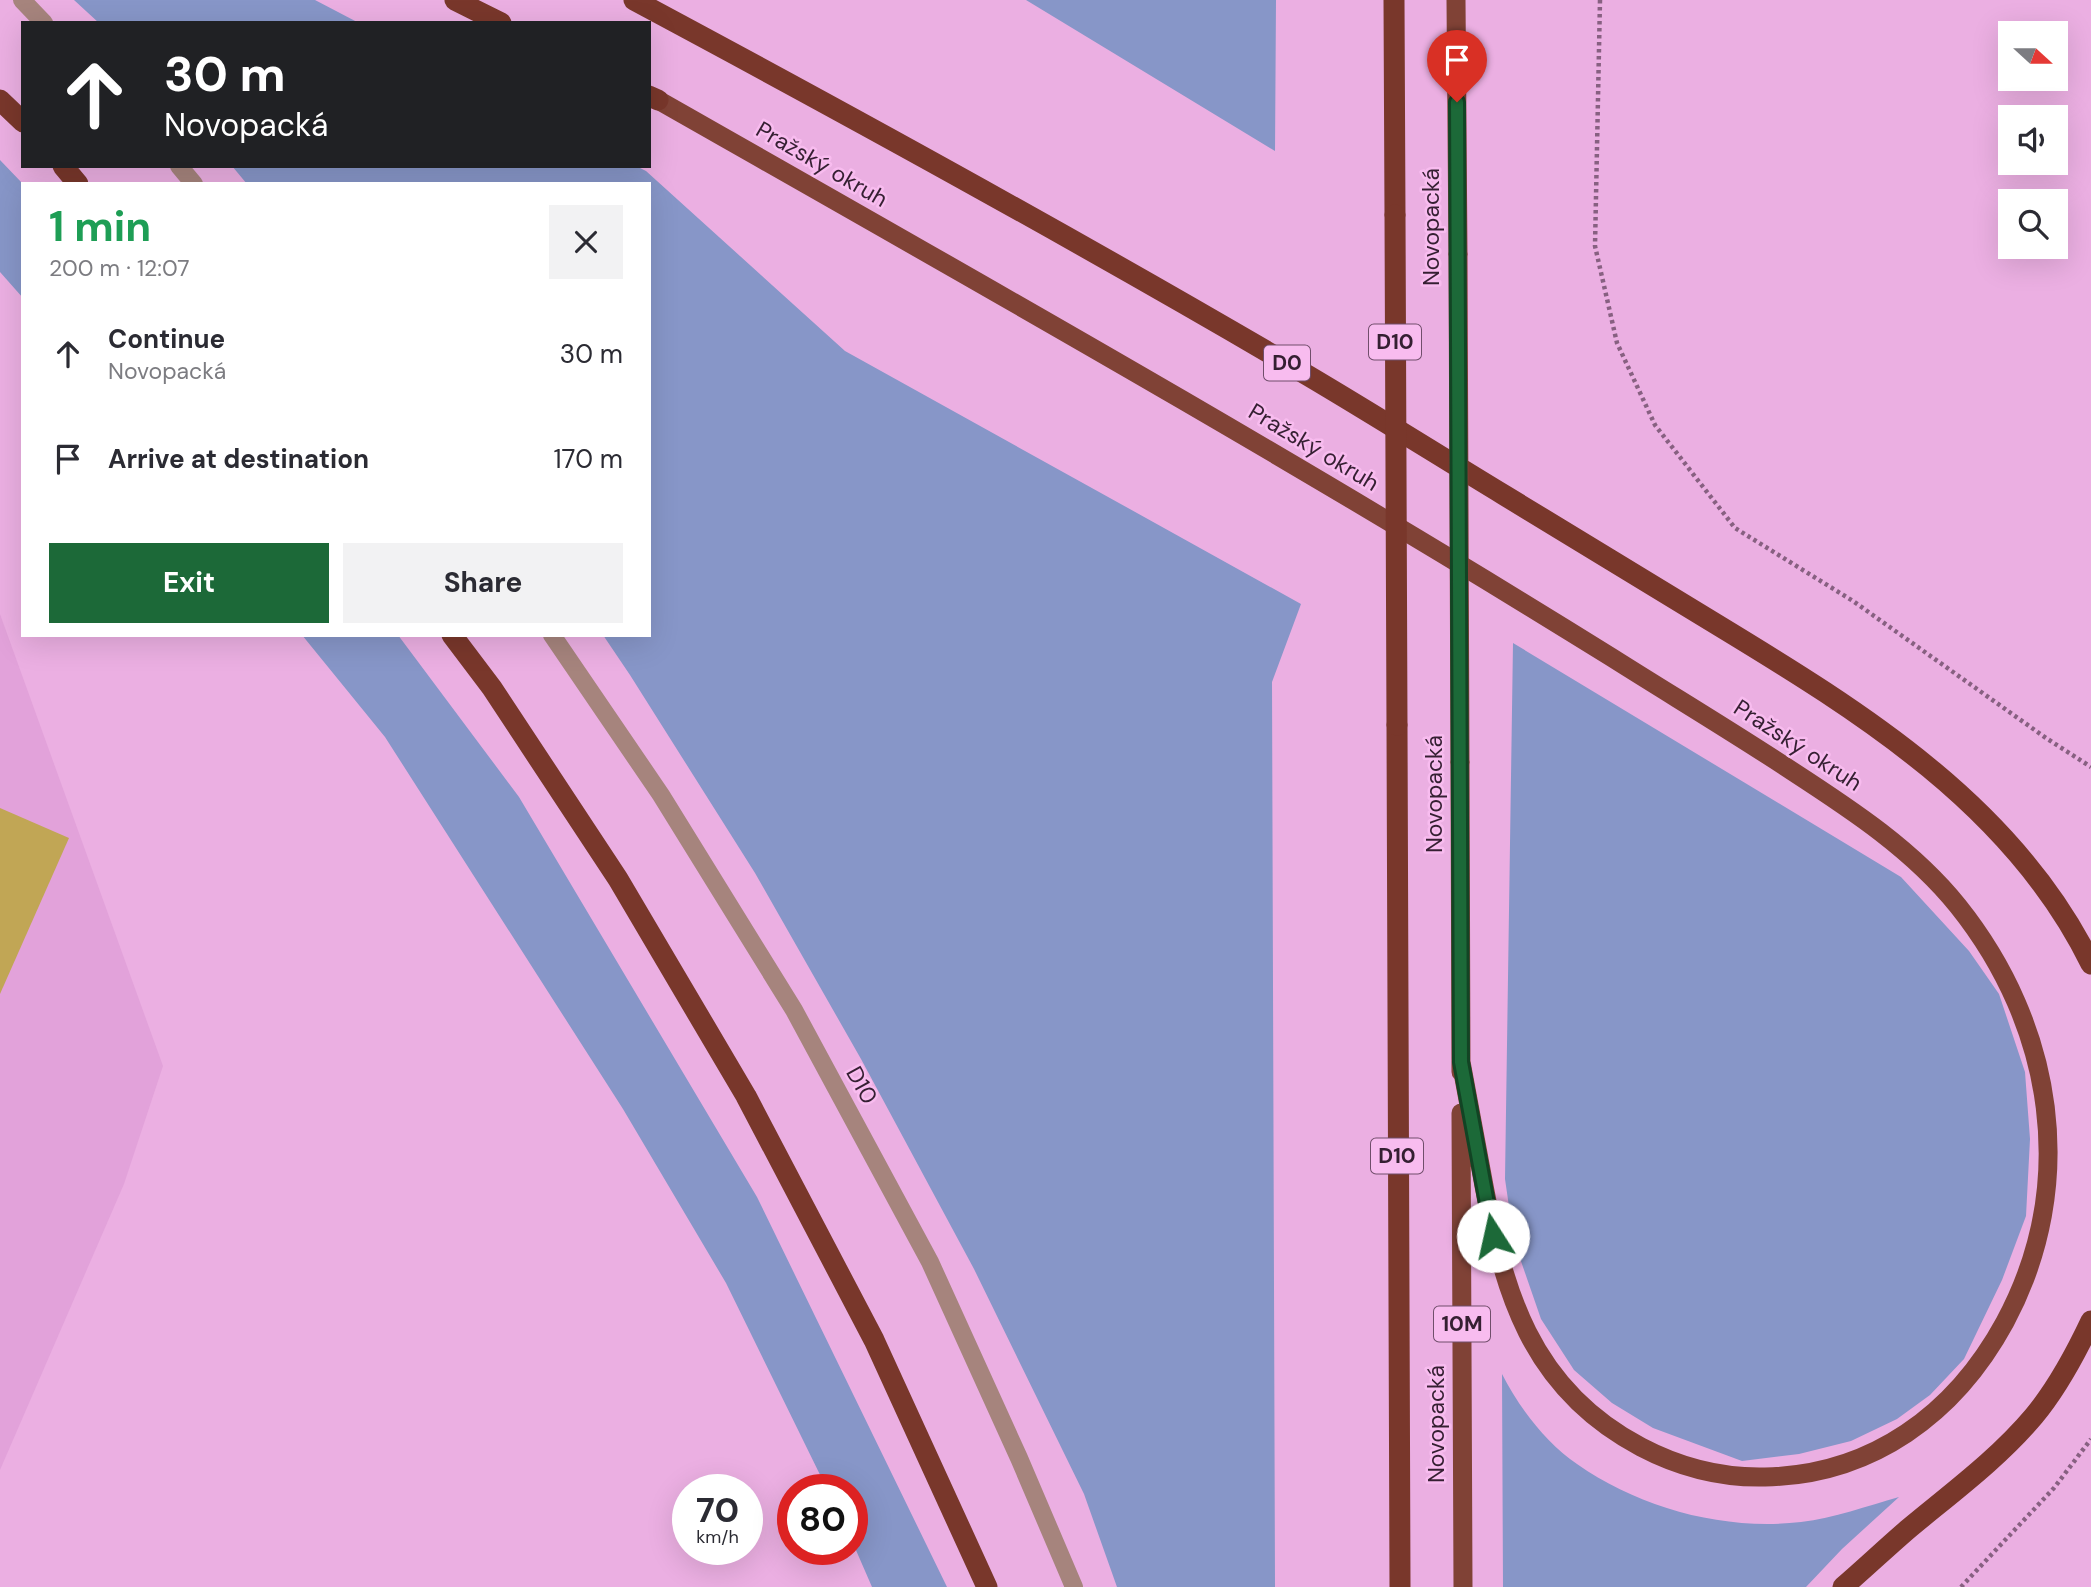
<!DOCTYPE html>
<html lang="en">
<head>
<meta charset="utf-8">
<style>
	body { margin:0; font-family:"DM Sans",sans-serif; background:#f2f2f3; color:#2b2b33; height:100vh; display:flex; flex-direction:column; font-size:26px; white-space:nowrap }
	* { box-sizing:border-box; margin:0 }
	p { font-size:23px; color:#7c7c81 }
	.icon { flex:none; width:38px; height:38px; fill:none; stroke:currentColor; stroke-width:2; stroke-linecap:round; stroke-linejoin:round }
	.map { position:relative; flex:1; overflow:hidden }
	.sheet { position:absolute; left:21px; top:182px; width:630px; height:455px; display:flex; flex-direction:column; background:#fff; border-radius:0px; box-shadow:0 7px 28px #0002 }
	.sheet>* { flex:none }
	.top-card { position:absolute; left:21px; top:21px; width:630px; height:147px; border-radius:0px; box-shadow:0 7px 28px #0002; background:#202124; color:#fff; overflow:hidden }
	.needle { width:46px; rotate:111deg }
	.fabs { position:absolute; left:1998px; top:21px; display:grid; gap:14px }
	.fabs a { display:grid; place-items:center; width:70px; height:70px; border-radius:0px; background:#fff; box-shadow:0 7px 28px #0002; font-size:35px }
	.speed { position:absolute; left:672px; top:1474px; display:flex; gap:14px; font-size:35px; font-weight:700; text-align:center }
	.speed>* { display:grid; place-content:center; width:91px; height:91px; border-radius:50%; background:#fff; box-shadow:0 7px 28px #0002; line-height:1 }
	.speed small { font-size:18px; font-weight:400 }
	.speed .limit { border:10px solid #d22; background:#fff; color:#111 }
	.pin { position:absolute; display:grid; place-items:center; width:60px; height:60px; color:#fff; margin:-72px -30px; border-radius:50% 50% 50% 0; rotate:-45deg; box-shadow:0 0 7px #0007 }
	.pin .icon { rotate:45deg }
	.me { position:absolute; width:77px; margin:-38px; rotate:350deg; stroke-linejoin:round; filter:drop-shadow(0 0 5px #0008) }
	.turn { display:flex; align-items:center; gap:24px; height:147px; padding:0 28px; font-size:32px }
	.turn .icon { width:91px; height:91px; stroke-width:2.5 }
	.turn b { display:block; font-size:49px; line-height:60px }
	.round { display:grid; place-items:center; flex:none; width:74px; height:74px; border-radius:0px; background:#f2f2f3 }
	.headline { display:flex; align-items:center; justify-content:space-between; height:119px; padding:0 28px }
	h1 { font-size:42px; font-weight:700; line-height:52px; color:#1e9e55 }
	.action { display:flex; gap:14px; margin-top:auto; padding:14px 28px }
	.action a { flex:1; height:80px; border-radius:0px; background:#1c6938; color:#fff; font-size:28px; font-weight:700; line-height:80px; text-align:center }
	.action a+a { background:#f2f2f3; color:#2b2b33 }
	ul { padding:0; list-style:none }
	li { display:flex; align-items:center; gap:21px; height:105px; padding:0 28px }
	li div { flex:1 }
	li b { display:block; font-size:26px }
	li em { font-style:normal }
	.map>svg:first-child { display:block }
	.built { fill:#e2a2da }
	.green { fill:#8796c8 }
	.building { fill:#c1a655 }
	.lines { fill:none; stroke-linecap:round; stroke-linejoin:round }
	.path { stroke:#876081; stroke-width:4.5; stroke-dasharray:3.5 3.5; stroke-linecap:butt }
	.service { stroke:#a6847d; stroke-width:18 }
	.trunk { stroke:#804236; stroke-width:19 }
	.motorway { stroke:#79372b; stroke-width:21 }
	.trunk-bridge { stroke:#804236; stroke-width:19 }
	.motorway-bridge { stroke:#79372b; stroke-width:21 }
	.route-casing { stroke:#124424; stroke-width:18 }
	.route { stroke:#1c6938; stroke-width:12 }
	.labels { text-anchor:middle; stroke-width:5; stroke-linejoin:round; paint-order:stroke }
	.shield { fill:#f8bcef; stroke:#704e6b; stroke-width:2 }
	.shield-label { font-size:21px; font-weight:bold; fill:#351f32 }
	.street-label { font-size:23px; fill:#351f32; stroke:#f8bcef }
</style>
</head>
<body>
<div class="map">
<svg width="2091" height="1587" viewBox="0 0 2091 1587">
	<rect width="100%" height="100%" fill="#ebafe2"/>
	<!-- built -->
	<path class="built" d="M0,614l163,452 -39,118 -124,286z"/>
	<!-- green -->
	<path class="green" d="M74,0h241l44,23h-260z
		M1026,0h250l-1,151z
		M0,160l23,24v114l-23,-26z
		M232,166h404l10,5 199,180 456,253 -29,78 3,905h-158l-33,-93 -110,-225 -113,-210 -106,-186 -125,-198 -27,-40h46v-451h-402z
		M302,635h96l121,162 238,400 190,390h-75l-20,-46v-52h-25l-101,-206 -103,-174 -238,-372z
		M1513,643l388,234 68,74 30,43 26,78 5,67 -4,77 -24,64 -38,79 -34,36 -33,24 -46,22 -52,13 -57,7 -89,-33 -41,-25 -38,-33 -33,-51 -27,-78 -9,-62z
		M1502,1374c16,32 44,69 75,90 63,44 146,67 224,58 33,-4 66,-16 98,-25l-57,52 -36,38h-303z"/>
	<!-- building -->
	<path class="building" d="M0,808l69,30 -69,156z"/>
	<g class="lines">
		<!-- path -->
		<path class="path" d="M1600,0l-5,246 22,97 38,82 80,103 118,73 193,137 45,29
			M1961,1587l93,-99 37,-49"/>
		<!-- service -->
		<path class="service" d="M22,0l22,23
			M179,166l15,18
			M552,635l109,160 133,215 136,252 89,196 55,129"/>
		<!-- trunk -->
		<path class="trunk" d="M1456,0l2,254
			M658,100c320,182 640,362 953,557 60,38 122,75 181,114 60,39 121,79 166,135 96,120 121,278 47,416 -50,92 -133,153 -240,155 -43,1 -86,-10 -124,-30 -112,-59 -138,-157 -159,-272 -7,-38 -14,-76 -21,-113
			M1460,762l1,310
			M1461,1113l2,474"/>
		<!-- motorway -->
		<path class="motorway" d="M455,0l46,23
			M634,0c226,121 452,245 673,375 66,39 131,80 197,120 71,43 141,86 212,129 145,88 298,182 375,340
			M1394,0l1,215
			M649,96l9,4
			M0,100l23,22
			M63,166l15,18
			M452,635l40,53 126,191 128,217 128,244 113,247
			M1397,725l3,862
			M1843,1587c22,-19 42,-38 64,-57 43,-36 90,-70 127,-114 24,-29 41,-61 57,-95"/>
		<!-- trunk-bridge -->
		<path class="trunk-bridge" d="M1458,254l2,508"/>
		<!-- motorway-bridge -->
		<path class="motorway-bridge" d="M1395,215l2,510"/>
	</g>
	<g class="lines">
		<defs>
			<path id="route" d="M1457,102l4,960 32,174"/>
		</defs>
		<!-- route casing -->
		<use href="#route" class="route-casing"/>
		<!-- route -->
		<use href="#route" class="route"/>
	</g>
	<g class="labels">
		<!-- shield labels -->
		<g class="shield">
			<rect x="1369" y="324.5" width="52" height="35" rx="5"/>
			<rect x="1264" y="345.5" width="46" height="35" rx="5"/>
			<rect x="1371" y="1138.5" width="52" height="35" rx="5"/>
			<rect x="1434" y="1306.5" width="56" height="35" rx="5"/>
		</g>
		<g class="shield-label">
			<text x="1395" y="349">D10</text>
			<text x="1287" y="370">D0</text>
			<text x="1397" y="1163">D10</text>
			<text x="1462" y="1331">10M</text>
		</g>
		<!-- street labels -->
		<g class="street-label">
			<text transform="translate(822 164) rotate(30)" y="8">Pražský okruh</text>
			<text transform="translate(1431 227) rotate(-90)" y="8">Novopacká</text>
			<text transform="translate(1314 447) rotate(31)" y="8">Pražský okruh</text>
			<text transform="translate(1798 745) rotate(33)" y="8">Pražský okruh</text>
			<text transform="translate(1434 794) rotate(-90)" y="8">Novopacká</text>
			<text transform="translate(862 1085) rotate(61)" y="8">D10</text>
			<text transform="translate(1436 1424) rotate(-90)" y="8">Novopacká</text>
		</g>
	</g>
</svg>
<div class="fabs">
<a><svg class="needle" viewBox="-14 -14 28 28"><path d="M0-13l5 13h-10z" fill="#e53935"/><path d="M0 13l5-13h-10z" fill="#7c7c81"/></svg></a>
<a><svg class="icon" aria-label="sound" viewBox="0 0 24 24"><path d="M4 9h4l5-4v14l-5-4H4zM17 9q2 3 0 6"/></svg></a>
<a><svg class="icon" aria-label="search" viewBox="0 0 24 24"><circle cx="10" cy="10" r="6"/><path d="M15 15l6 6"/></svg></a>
</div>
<div class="speed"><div>70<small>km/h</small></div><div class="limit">80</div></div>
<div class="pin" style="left:1457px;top:102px;background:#d93025"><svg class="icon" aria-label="arrive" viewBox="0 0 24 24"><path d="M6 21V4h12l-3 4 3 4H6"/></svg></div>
<svg class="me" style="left:1493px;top:1236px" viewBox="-20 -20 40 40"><circle r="19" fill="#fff"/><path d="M0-13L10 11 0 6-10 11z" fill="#1c6938"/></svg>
<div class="top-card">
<div class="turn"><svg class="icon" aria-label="ahead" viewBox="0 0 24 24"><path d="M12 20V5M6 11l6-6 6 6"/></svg><div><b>30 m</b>Novopacká</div></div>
</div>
<section class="sheet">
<div class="headline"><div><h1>1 min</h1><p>200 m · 12:07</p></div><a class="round"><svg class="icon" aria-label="close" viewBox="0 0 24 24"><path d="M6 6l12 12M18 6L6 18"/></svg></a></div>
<ul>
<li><svg class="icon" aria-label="ahead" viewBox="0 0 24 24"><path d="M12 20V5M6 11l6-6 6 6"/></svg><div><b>Continue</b><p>Novopacká</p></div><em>30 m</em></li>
<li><svg class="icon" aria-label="arrive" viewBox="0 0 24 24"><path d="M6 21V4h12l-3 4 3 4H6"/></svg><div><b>Arrive at destination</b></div><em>170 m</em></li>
</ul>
<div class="action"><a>Exit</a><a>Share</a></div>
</section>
</div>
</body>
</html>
